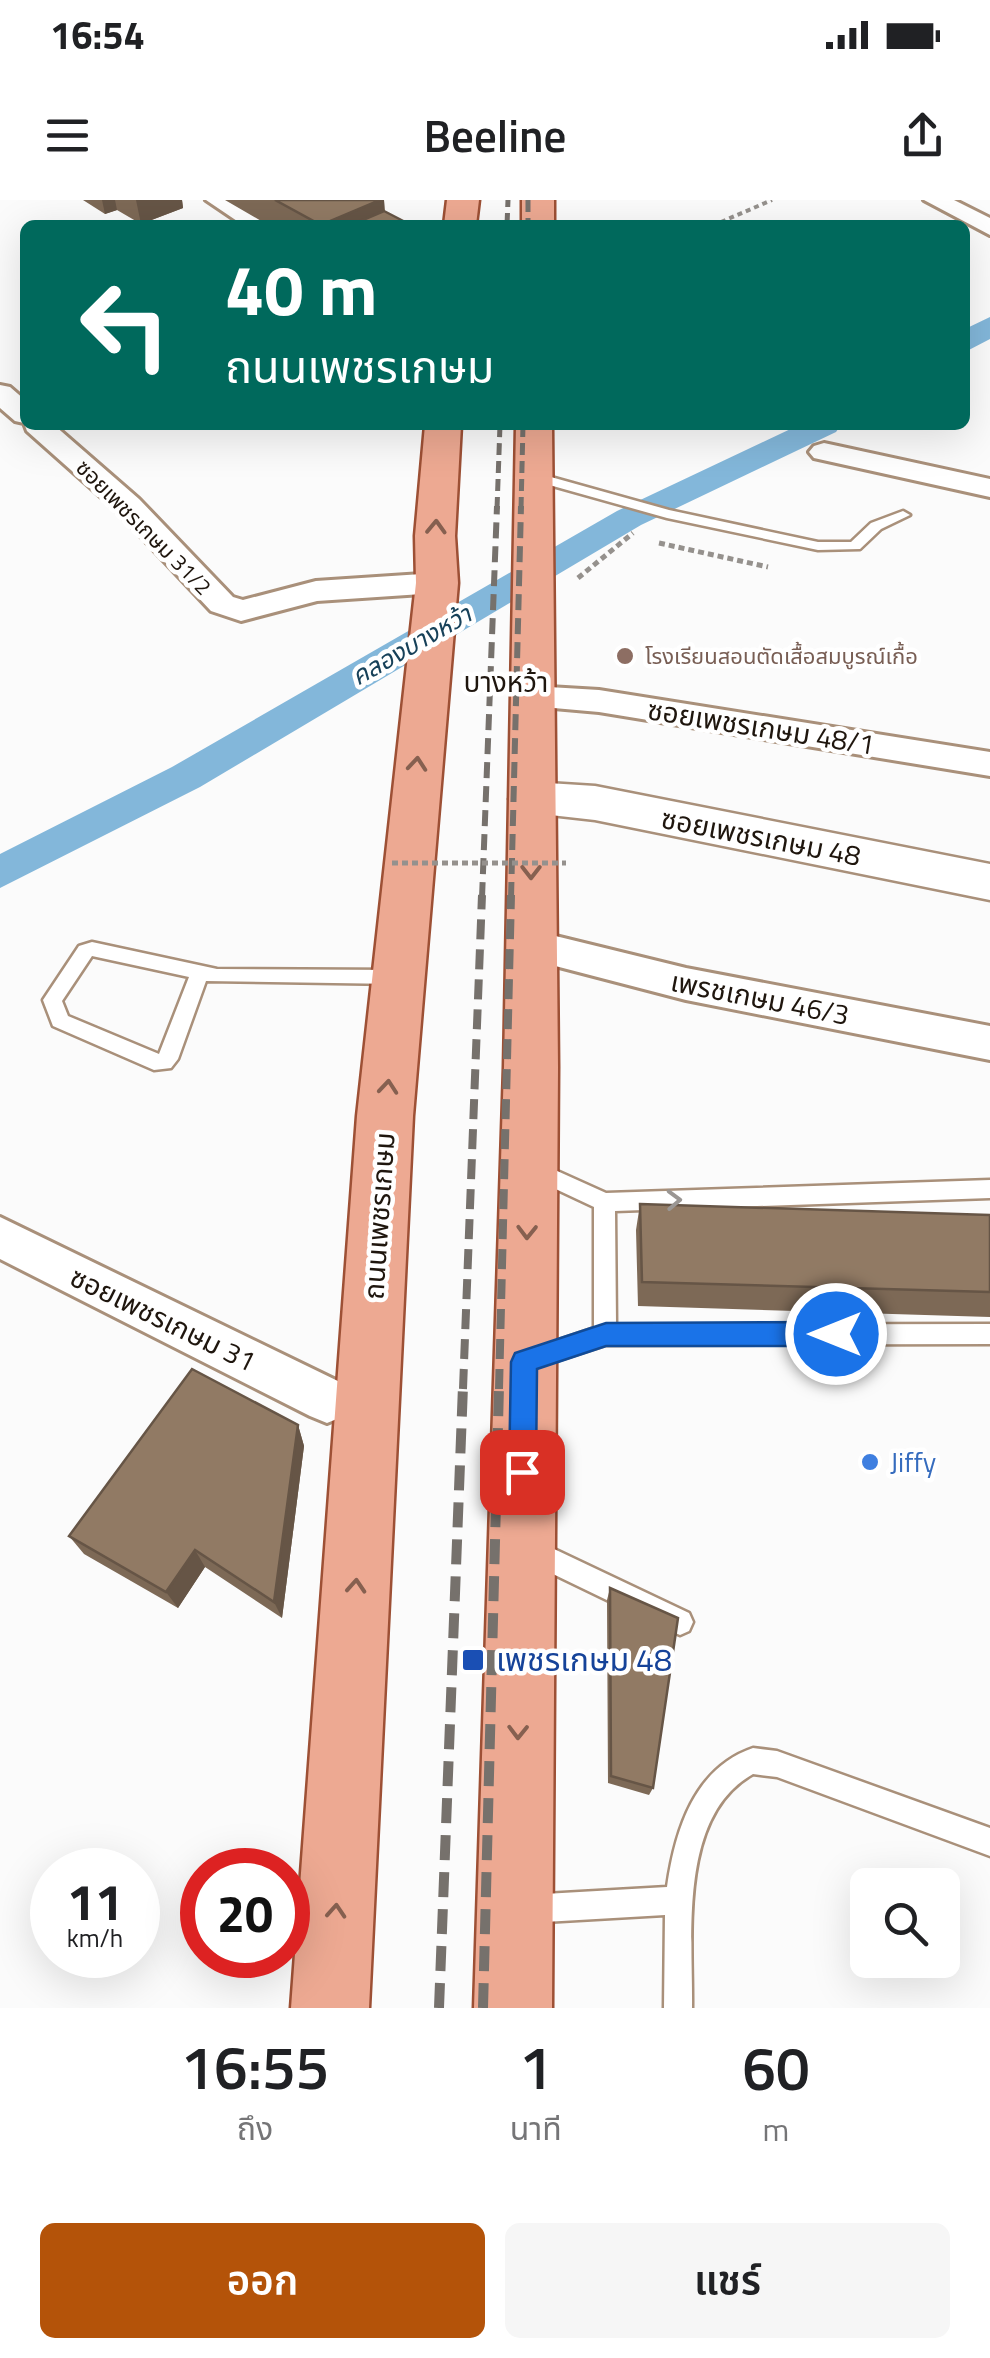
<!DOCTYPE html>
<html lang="th">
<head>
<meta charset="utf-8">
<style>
	body { margin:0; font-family:"Titillium Web","Noto Sans Thai",sans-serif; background:#f6f6f6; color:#202124; height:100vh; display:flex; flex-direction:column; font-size:38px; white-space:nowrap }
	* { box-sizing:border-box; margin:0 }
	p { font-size:32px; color:#757577 }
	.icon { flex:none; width:55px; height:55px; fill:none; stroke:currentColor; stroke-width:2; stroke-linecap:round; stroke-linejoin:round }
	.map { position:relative; height:1808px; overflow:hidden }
	.panel { display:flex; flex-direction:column; background:#fff; flex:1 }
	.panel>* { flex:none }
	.banner { position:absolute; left:20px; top:20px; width:950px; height:210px; border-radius:15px; box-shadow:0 10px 40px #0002; background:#00695c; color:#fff; overflow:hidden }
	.fabs { position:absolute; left:850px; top:1668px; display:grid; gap:20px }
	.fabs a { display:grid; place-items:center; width:110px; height:110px; border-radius:15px; background:#fff; box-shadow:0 10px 40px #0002; font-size:50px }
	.speed { position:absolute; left:30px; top:1648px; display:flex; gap:20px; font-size:50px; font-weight:700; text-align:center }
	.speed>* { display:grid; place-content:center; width:130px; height:130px; border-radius:50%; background:#fff; box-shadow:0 10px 40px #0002; line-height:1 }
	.speed small { font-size:25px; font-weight:400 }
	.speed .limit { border:15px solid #d22; background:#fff; color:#111 }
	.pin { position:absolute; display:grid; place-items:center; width:85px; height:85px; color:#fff; margin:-42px; border-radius:20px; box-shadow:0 5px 15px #0006 }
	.me { position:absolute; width:110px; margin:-55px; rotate:270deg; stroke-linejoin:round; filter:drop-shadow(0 0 8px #0008) }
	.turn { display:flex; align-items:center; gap:35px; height:210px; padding:0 40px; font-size:45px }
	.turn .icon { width:130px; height:130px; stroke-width:2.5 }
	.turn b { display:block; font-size:70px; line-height:85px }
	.eta { display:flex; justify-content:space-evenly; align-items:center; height:170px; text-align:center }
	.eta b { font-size:60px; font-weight:600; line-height:70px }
	.button { display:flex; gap:20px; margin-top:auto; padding:20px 40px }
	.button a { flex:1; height:115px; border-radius:15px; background:#b45309; color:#fff; font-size:40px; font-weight:600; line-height:115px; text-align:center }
	.button a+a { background:#f6f6f6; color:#202124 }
	.status { display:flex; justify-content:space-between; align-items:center; height:70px; padding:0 50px; background:#fff; direction:ltr }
	.status svg { height:28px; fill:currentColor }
	header { display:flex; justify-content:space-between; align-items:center; height:130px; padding:0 40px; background:#fff; font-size:45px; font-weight:600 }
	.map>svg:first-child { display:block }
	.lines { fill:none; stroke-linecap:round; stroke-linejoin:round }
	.canal { fill:#83b7da; fill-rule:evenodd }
	.lane-casing { stroke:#a9907a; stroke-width:5 }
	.street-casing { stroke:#a9907a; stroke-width:6 }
	.secondary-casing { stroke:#a9907a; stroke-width:5 }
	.primary-casing { stroke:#9d5035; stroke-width:5 }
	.path-far1 { stroke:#95918d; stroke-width:4; stroke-dasharray:5 4; stroke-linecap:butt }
	.path { stroke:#95918d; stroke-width:5; stroke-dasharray:6 4; stroke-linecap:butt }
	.lane { fill:#fff; fill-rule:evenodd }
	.street { fill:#fff; fill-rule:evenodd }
	.secondary { fill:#fff; fill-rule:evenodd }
	.primary { fill:#eda992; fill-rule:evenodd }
	.rail-far3 { stroke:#76716c; stroke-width:5; stroke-dasharray:12 6; stroke-linecap:butt }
	.rail-far2 { stroke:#76716c; stroke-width:6; stroke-dasharray:16 8; stroke-linecap:butt }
	.rail-far1 { stroke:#76716c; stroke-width:8; stroke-dasharray:20 10; stroke-linecap:butt }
	.rail { stroke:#76716c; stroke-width:10; stroke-dasharray:25 12; stroke-linecap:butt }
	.path-bridge { stroke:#95918d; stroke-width:5; stroke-dasharray:6 4; stroke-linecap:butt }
	.wall { fill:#7d6956 }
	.shaded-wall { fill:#665546 }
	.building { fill:#917a64; stroke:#665546; stroke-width:2.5 }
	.oneway { stroke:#866050 }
	.oneway2 { stroke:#9a9693 }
	.route { fill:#1a73e8; stroke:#114b97; stroke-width:2.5 }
	.education-dot { fill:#8d6e63; stroke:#fff; stroke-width:4 }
	.shop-dot { fill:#3f7fe0; stroke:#fff; stroke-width:4 }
	.transit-dot { fill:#1a4fb4; stroke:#fff; stroke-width:4 }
	.labels { text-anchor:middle; stroke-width:9; stroke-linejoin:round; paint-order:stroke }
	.far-street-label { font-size:22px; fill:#1f160e; stroke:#fff }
	.far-education-label { font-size:22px; fill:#785e54; stroke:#fff; text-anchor:start }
	.far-water-label { font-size:25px; font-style:italic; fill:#174159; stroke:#fff }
	.far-quarter-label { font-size:28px; fill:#1f160e; stroke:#fff }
	.street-label { font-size:28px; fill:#1f160e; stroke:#fff }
	.shop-label { font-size:28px; fill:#366cbe; stroke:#fff; text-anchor:start }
	.near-transit-label { font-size:32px; fill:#164399; stroke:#fff; text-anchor:start }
</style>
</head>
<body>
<div class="status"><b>16:54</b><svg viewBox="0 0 49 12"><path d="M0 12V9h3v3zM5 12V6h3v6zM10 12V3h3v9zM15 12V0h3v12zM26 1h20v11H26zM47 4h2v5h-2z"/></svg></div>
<header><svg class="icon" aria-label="menu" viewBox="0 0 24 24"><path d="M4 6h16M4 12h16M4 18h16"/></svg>Beeline<svg class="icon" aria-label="share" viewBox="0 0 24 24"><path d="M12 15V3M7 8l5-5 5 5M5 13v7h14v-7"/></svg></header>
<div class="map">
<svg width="990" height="1808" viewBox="0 0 990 1808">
	<rect width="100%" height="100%" fill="#fbfbfb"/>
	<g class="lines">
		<!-- canal -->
		<path class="canal" d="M990,117v22l-25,13v-23z
			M799,225h42l-5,7 -195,93 -441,262 -200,101v-34l172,-87 445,-256z"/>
		<defs>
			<path id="lane" d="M533,272l136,38 149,32h33l20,-19 32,-12 7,4 -29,14 -21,20 -42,1 -151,-32 -139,-39 -2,-3z
				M92,742l125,27 180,1 9,7 -9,7 -191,-3 -28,78 -7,9 -17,2 -101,-44 -10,-26 36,-54zM92,756l97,21 -30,77 -91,-38 -6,-15z
				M535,961l71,32 384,-13v18l-375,13 1,114 374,-1v20l-385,1 -74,24 -8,-3 -3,-7 3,-7 71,-24v-121l-66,-31 -3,-6 3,-6z
				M533,1339l156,74 4,9 -4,9 -9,4 -9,-4 -147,-71 -3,-9 3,-9z
				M753,1548l24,3 213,77v28l-213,-79 -24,-3c-75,42 -60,162 -61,234h-28l1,-93 -138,8 -10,-4 -4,-10 4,-10 10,-4 140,-8c8,-56 27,-119 86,-139z"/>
			<path id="street" d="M206,0h29l38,25h-30z
				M924,0h30l36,18v17z
				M0,185l10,2 15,13v25h29l85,74 94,98 10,3 73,-19 121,-8 11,3 5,7 -5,7 -11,3 -120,8 -76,20 -30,-10 -94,-100 -90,-80 -3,-8 -9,-2 -15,-13z
				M824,243l166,36v18l-176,-39 -5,-6 5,-6z
				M532,486l67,4 391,62v24l-391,-64 -79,-7 -5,-8 5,-8z
				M531,730l155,38 304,58v34l-304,-60 -169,-44 -6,-11 6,-11z
				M0,1017l344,167 7,16 -7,16 -17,7 -17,-7 -310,-157z"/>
			<path id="secondary" d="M532,582l63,4 395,78v36l-395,-80 -80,-9 -6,-12 6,-12z"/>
			<path id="primary" d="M447,0h32l-3,25h-32z
				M522,0h32v25h-32z
				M425,225h36l-6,111 3,47 -45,533 -44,892h-78l66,-892 59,-533 -1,-47z
				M516,225h36l6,642 -6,941h-78l30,-941z"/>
		</defs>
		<!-- lane casing -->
		<use href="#lane" class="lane-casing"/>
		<!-- street casing -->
		<use href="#street" class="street-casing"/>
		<!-- secondary casing -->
		<use href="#secondary" class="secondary-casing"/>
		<!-- primary casing -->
		<use href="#primary" class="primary-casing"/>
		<!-- path-far1 -->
		<path class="path-far1" d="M721,22l51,-22"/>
		<!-- path -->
		<path class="path" d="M659,343l109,24
			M578,378l55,-45"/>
		<!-- lane -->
		<use href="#lane" class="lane"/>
		<!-- street -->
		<use href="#street" class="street"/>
		<!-- secondary -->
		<use href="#secondary" class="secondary"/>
		<!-- primary -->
		<use href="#primary" class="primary"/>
		<!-- rail-far3 -->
		<path class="rail-far3" d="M528,0v25
			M507,25l1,-25
			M497,309l3,-84
			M521,309l2,-84"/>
		<!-- rail-far2 -->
		<path class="rail-far2" d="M482,698l15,-392
			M511,698l10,-392"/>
		<!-- rail-far1 -->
		<path class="rail-far1" d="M463,1189l19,-494
			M499,1189l12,-494"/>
		<!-- rail -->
		<path class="rail" d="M439,1808l24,-622
			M483,1808l16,-622"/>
		<!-- path-bridge -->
		<path class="path-bridge" d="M392,663h174"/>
	</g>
	<!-- wall -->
	<path class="wall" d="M83,0h99l1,8 -42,16 -24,-14 -12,4z
		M225,0h159l1,12 26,13h-143z
		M640,1004l350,11v102l-352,-11 -2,-76z
		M298,1225l6,21 -22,172 -77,-51 -27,41 -94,-54 -15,-18z
		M610,1388l43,200 -4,7 -41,-12 -1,-183z"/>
	<!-- shaded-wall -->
	<path class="shaded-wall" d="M102,0h13l2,10 -12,4z
		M136,0h46l1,8 -42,16z
		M380,0h4l1,25h-64z
		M298,1225l6,21 -22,172 -8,-16z
		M195,1350l10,17 -27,41 -12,-16z"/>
	<!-- building -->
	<path class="building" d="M275,0h105l-59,25z
		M384,11l27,14h-60z
		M640,1004l350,11v77l-348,-10z
		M192,1169l106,56 -24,177 -79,-52 -29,42 -97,-56z
		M610,1388l68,30 -25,170 -42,-12z"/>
	<!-- one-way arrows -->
	<defs><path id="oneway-chevron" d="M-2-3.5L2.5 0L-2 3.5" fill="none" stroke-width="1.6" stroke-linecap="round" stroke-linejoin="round" transform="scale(2.5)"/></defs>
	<g class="oneway">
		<use href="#oneway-chevron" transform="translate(436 327) rotate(-88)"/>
		<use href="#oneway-chevron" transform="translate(417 564) rotate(-85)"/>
		<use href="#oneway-chevron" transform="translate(531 672) rotate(90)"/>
		<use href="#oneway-chevron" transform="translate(388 887) rotate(-85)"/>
		<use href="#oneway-chevron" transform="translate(527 1032) rotate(91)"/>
		<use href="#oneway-chevron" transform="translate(356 1386) rotate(-86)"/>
		<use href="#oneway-chevron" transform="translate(518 1532) rotate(91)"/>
		<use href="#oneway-chevron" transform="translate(336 1711) rotate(-86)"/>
	</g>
	<use class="oneway2" href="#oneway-chevron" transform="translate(674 1000) rotate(-2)"/>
	<!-- route -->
	<path class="route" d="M836,1122l9,4 4,8 -4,8 -9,4h-230l-69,23 -1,103 -4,9 -10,4 -9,-4 -4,-9 2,-110 4,-9 91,-30z"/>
	<!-- markers -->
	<circle class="education-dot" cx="625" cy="456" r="10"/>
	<circle class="shop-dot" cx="870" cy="1262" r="10"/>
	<rect class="transit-dot" x="461" y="1448" width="24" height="24" rx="5"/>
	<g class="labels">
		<!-- far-street labels -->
		<g class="far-street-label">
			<text transform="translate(144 327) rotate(45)" y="8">ซอยเพชรเกษม 31/2</text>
		</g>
		<!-- far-education labels -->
		<g class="far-education-label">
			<text x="645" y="464">โรงเรียนสอนตัดเสื้อสมบูรณ์เกื้อ</text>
		</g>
		<!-- far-water labels -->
		<g class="far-water-label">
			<text transform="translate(411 445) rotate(-30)" y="9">คลองบางหว้า</text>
		</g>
		<!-- far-quarter labels -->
		<g class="far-quarter-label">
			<text x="506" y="492">บางหว้า</text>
		</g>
		<!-- street labels -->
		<g class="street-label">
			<text transform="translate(761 527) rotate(9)" y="10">ซอยเพชรเกษม 48/1</text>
			<text transform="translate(761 637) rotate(11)" y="10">ซอยเพชรเกษม 48</text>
			<text transform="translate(760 798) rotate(11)" y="10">เพรชเกษม 46/3</text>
			<text transform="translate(379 1016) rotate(-86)" y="10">ถนนเพชรเกษม</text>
			<text transform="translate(163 1119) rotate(26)" y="10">ซอยเพชรเกษม 31</text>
		</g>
		<!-- shop labels -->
		<g class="shop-label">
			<text x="890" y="1272">Jiffy</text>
		</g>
		<!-- near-transit labels -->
		<g class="near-transit-label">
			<text x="496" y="1471">เพชรเกษม 48</text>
		</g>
	</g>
</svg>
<div class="fabs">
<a><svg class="icon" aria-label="search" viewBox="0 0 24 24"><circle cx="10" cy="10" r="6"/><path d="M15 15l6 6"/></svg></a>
</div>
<div class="speed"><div>11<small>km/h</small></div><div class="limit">20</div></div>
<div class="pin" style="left:522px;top:1272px;background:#d93025"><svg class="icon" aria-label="arrive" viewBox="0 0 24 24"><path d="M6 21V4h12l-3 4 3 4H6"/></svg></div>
<svg class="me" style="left:836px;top:1134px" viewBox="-20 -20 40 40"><circle r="17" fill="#1a73e8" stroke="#fff" stroke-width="3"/><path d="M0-11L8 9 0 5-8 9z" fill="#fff"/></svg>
<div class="banner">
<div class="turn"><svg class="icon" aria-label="left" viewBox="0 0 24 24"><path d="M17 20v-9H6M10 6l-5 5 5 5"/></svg><div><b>40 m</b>ถนนเพชรเกษม</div></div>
</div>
</div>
<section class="panel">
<div class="eta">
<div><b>16:55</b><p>ถึง</p></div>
<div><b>1</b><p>นาที</p></div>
<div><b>60</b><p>m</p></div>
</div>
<div class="button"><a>ออก</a><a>แชร์</a></div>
</section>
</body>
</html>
